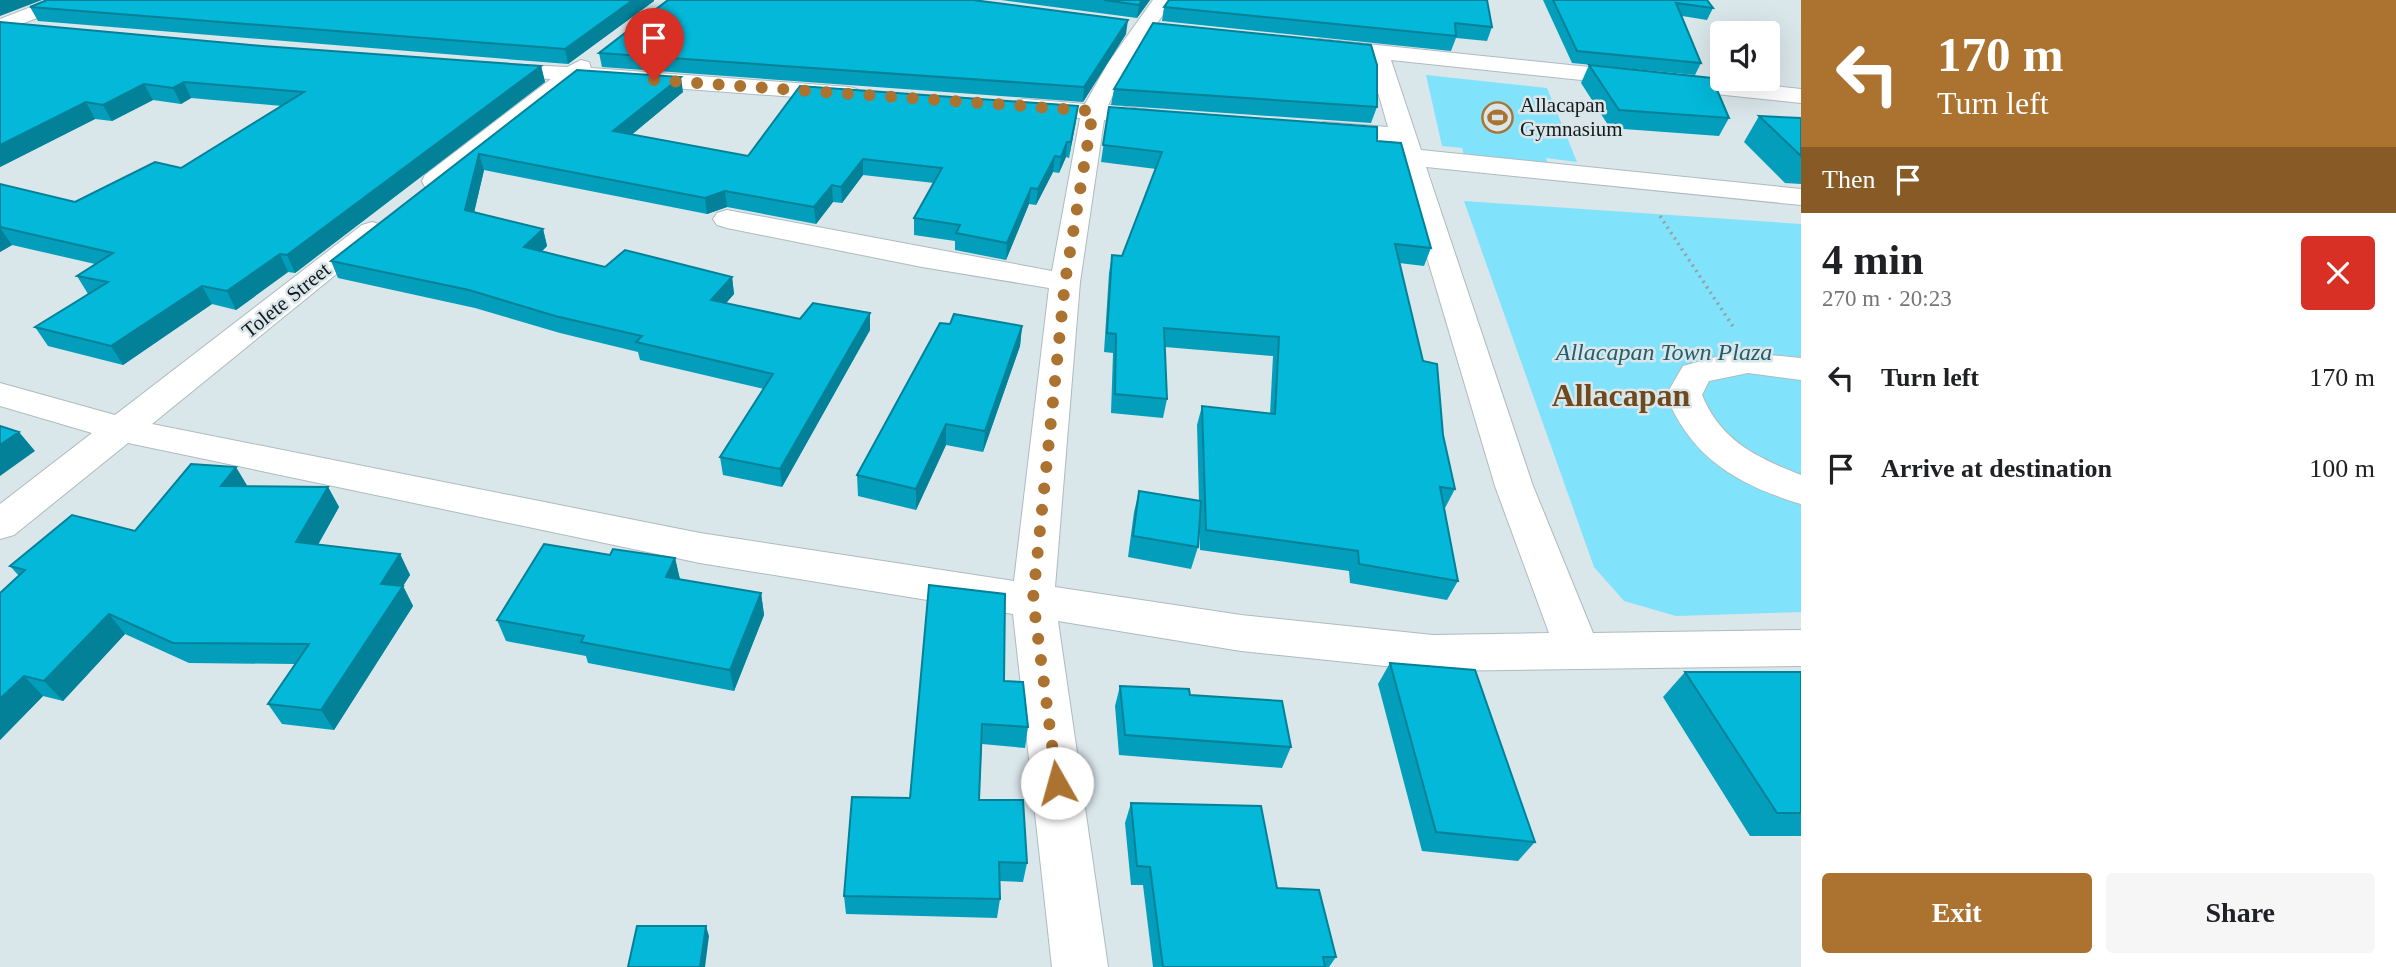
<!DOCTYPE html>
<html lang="en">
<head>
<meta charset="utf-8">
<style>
	body { margin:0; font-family:"Times New Roman",serif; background:#f6f6f6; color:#202124; height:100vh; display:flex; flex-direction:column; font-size:26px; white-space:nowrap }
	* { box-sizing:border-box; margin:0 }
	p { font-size:23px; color:#757577 }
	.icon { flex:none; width:38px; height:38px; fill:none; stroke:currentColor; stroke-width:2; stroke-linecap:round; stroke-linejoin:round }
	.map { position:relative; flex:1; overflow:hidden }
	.details { display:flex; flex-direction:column; background:#fff; width:595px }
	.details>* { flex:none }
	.banner { background:#ab7230; color:#fff; overflow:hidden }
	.buttons { position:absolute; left:1710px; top:21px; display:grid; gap:14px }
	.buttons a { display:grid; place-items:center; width:70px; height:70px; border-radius:7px; background:#fff; box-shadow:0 7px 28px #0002; font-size:35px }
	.pin { position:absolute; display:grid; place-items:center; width:60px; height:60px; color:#fff; margin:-72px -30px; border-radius:50% 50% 50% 0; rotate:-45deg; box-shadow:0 0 7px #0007 }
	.pin .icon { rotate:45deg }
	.me { position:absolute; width:77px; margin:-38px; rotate:353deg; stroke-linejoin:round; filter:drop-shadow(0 0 5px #0008) }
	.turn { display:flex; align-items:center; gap:24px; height:147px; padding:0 21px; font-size:32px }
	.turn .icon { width:91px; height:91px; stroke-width:2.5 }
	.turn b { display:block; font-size:49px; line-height:60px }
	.then { display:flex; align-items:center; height:66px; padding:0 21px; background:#0003; gap:14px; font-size:26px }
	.round { display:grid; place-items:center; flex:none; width:74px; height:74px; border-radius:7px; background:#f6f6f6 }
	.head { display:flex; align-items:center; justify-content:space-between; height:119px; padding:0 21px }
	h1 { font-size:42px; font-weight:700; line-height:52px }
	.button { display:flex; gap:14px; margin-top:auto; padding:14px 21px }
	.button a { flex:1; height:80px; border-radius:7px; background:#ab7230; color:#fff; font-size:28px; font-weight:700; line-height:80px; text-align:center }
	.button a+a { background:#f6f6f6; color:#202124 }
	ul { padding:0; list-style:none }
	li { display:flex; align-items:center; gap:21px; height:91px; padding:0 21px }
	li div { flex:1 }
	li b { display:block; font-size:26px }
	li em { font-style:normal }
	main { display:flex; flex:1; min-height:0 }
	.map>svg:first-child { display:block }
	.green { fill:#81e2fb }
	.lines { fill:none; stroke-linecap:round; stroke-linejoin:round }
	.pedestrian-casing { stroke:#aebbbe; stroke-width:2 }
	.minor-casing { stroke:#aebbbe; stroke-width:2 }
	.path { stroke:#96a0a3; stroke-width:3.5; stroke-dasharray:2 4.5; stroke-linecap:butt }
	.pedestrian { fill:#fff; fill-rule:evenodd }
	.minor { fill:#fff; fill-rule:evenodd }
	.wall { fill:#039ebb }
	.shaded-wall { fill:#038198 }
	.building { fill:#04b8d9; stroke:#038198; stroke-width:2 }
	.route { stroke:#ab7230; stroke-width:12; stroke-dasharray:0 21.6 }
	.labels { text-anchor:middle; stroke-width:5; stroke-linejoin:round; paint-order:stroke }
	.far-poi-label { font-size:21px; fill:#151a1b; stroke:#d9e6ea; text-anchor:start }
	.far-street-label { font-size:21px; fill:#151a1b; stroke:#d9e6ea }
	.park-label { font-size:24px; font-style:italic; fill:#245d6b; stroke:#d9e6ea }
	.district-label { font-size:32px; font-weight:bold; fill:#6f481b; stroke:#d9e6ea }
</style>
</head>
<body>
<main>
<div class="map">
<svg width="1801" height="967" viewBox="0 0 1801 967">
	<rect width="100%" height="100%" fill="#d9e6ea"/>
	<!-- green -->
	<path class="green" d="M1426,75l121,13 30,74 -31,-4 3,10 -84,-9 -3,-11 -20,-2z
		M1464,201l337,23v388l-125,4 -52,-15 -30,-34z"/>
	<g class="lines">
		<defs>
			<path id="pedestrian" d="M1748,353l53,5v22l-53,-7 -39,8 -7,14c19,46 54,62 99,80v29c-63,-19 -110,-46 -135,-109l17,-29 40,-11z"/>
			<path id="minor" d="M49,0h28l-3,4 -74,28v-13z
				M1153,0h20l-43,63 -22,42 61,7 3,5 -3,5 -9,2 -56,-4 -24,162 -25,305 186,28 192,20 116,-2 -54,-147 -102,-343 -69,-5 -9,-3 -4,-5 4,-5 9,-3 64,5 -20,-69 -49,-5 -11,-7 11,-7 482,50v14l-410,-43 30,90 380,39v16l-375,-38 107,319 60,147 208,-3v36l-368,5 -192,-20 -183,-30 50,346h-56l-39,-353 -313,-51 -572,-120 -114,92 -14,4v-35l92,-71 -92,-27v-23l115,32 247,-190 10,-3 10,3 4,6 -4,6 -230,187 548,109 314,48 35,-293 -127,-21 -195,-39 -10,-3 -4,-6 4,-6 10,-3 325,61 28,-153 -56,-5 -9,-2 -3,-5 3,-5 9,-2 61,5 23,-41z
				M581,60l8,2 2,6 258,19 8,2 4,5 -4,5 -8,2 -272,-20 -132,106h-20l-3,-6 3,-6 126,-96 -61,-4 -11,-7 3,-5 85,4z"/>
		</defs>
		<!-- pedestrian casing -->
		<use href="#pedestrian" class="pedestrian-casing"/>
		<!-- minor casing -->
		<use href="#minor" class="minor-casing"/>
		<!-- path -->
		<path class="path" d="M1660,216l74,112"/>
		<!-- pedestrian -->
		<use href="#pedestrian" class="pedestrian"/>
		<!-- minor -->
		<use href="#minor" class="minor"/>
	</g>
	<!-- wall -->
	<path class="wall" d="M47,0h607v1l-86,63 -530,-43 -8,-14z
		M1001,0h149l-13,18z
		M1487,0l5,27 -5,14 -31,-3 -5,13 -289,-30 2,-14z
		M1543,0h164l6,8 -6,12 -25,-4 19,47 -6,12 -123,-12z
		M0,22l262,24 279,20 4,16 -250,191 -7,-1 -52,38 -24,-6 -89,61 -75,-19 -13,-19 53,-33 -11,-18 18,-12 -83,-19 -12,7v-68l75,18 106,-34 101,-62 -91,-8 -10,6 -28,-4 -41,21 -17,-2 -95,48z
		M1126,34l-43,68 -481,-35 -3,-14z
		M1589,65l140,53 -10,18 -109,-8 -29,-45z
		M577,70l106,22 -52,43 117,21 330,-50 -9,52 -3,-1 -7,16 -6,-1 -17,33 -7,-1 -23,56 -51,-10v-9l-41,-6v-17l20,-35 -71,-8 -21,28 -9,-1 -17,22 -89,-17 -20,7 -223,-44 -10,42 69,17 4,17 -5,5 63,16 127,10 2,17 -8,9 74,16 70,-6v17l-88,157 -59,-12 -3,-18 44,-68 -124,-29 -2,-8 -78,-19 -85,-25 -137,-30 -7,-17z
		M1114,89l263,18 -6,16 -260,-18z
		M1109,107l268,34 54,107 -7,18 -25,-3 24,98 20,74 12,54 -10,19h-1l14,73 -11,19 -97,-17 -1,-12 -149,-21 -1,-26 -1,23 -7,22 -63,-12 6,-45 5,-21 60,10 -2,-76 5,-19 68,8 3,-58 -108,-9 2,52 -4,19 -52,-5 2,-60 -9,-1 5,-79 3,-18 10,1 34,-87 -55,-7z
		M1759,116l42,2v66l-16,-1 -41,-41z
		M950,324l72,2 -2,20 -37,106 -37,-7 -30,65 -58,-14 -1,-21z
		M248,486l80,1 11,20 -21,38 82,9 10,21 -7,11 10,20 -79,124 -52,-6 -14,-20 27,-40 -106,-1 -64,-29 -62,67 -20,-5 -43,44 19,-164 -9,-10 125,-35z
		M610,555l65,3 5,21 81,14 3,22 -30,76 -146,-28 -2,-7 -80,-15 -9,-21z
		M1390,663l145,179 -17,19 -96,-10 -44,-167z
		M1685,672h116v164h-51l-87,-139z
		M1004,681l24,46 -3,21 -43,-4 -3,56 48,63 -4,19 -23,-1v18l-3,19 -151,-4 -2,-18 66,-98z
		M1120,686l171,61 -9,21 -163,-13 -4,-49z
		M1131,803l146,85 59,69 -7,10h-176l-10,-82h-12l-6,-62z"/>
	<!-- shaded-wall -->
	<path class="shaded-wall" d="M0,0h42l-42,16z
		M633,0h21v1l-86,63 -3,-15z
		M1142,0h8l-13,18 2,-13z
		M1128,20l-2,14 -43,68 1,-15z
		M541,66l4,16 -250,191 -8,-18z
		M681,77l2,15 -66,55 -4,-16z
		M184,82l7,16 -10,6 -8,-16z
		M144,84l9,16 -41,21 -9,-16z
		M86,102l9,17 -95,48v-22z
		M1078,106l-2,15 -7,37 2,-16z
		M1067,142l-1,15 -7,16 2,-16z
		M479,154l5,16 -13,56 -6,-16z
		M1055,156l-2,16 -17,33 2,-16z
		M863,159v16l-21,28 -1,-16z
		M832,185l1,17 -17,22 -2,-17z
		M1031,188l-2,16 -23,56 1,-17z
		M725,191l2,16 -20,7 -2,-16z
		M0,228l12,17 -12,7z
		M543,229l4,17 -18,18 -5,-17z
		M280,254l8,18 -52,38 -9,-19z
		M732,277l2,17 -20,23 -3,-17z
		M202,286l10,18 -89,61 -12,-19z
		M870,313v17l-88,157 -2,-18z
		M1022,326l-2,20 -37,106 2,-21z
		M946,424v21l-30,65v-21z
		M19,432l16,19 -35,25v-31z
		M236,467l12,20 -27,-1z
		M328,487l11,20 -31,55 -12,-20z
		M400,554l10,21 -7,11 10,20 -79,124 -13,-20 60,-126z
		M675,558l5,22 -14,-3z
		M761,593l3,22 -30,76 -4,-21z
		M109,614l16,20 -62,67 -19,-20z
		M24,676l19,20 -43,44v-41z
		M706,926l3,10 -4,31h-5z"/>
	<!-- building -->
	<path class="building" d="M47,0h586l-68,49 -535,-42z
		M668,0h305l155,20 -44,67 -485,-34z
		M1104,0h38l-3,5z
		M1169,0h318l5,27 -37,-4 1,13 -292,-29z
		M1553,0h154l6,8 -37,-5 25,60 -124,-12z
		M0,22l262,24 279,20 -254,189 -7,-1 -53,37 -25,-5 -91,60 -76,-19 73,-45 -31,-6 36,-23 -113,-26v-43l75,18 80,-40 26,6 123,-76 -120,-10 -11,6 -29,-4 -41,21 -17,-3 -86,43z
		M1153,23l218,22 6,20v42l-263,-18z
		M1589,65l123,13 17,40 -110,-8z
		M577,70l104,7 -68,54 135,25 52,-70 278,20 -7,36h-4l-6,15 -6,-1 -17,33 -7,-1 -24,55 -51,-10 4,-8 -46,-7 28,-50 -79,-9 -22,28 -9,-2 -18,22 -89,-16 -20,7 -226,-44 -14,56 78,19 -19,18 81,20 20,-17 107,27 -21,23 89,19 13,-16 57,10 -90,156 -60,-12 53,-83 -137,-32 6,-6 -87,-20 -86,-26 -138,-29z
		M1109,107l268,20v14l24,2 30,105 -36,-4 28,117 14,3 6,71 12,54 -15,-2 18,94 -99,-17 -1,-13 -152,-21 -4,-124 73,8 4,-77 -115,-9 3,71 -52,-5 1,-60 -9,-1 5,-78 10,1 40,-104 -59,-7z
		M1759,116l42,2v38z
		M954,314l68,12 -37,105 -39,-7 -30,65 -59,-14 83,-152 10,1z
		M0,426l19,6 -19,13z
		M191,464l45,3 -15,19 107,1 -32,55 104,12 -19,30 22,2 -82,124 -53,-6 41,-60 -136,-1 -64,-29 -65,67 -20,-5 -24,23v-106l25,-23 -15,-4 62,-51 63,16z
		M1139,491l62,10 -3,46 -65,-11z
		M544,544l66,11 3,-6 62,9 -9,19 95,16 -31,77 -149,-28 3,-6 -87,-16z
		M929,585l76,9 -1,87 19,1 5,45 -46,-3 -3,76h44l4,63 -28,-1 1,37 -156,-3 8,-99 58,1z
		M1390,663l85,7 60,172 -99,-10z
		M1685,672h116v141h-24z
		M1120,686l69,3 1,6 92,6 9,46 -166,-12z
		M1131,803l130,3 16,82 42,2 17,67h-13l2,10h-162l-13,-100 -13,-1z
		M637,926h69l-6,41h-72z"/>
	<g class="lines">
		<!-- route -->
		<path class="route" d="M654,80l439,31 -28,171 -32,317 24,184"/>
	</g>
	<!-- icons -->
	<defs>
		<symbol id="stadium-ring" viewBox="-11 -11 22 22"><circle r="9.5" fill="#d9e6ea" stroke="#ab7230" stroke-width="1.5"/><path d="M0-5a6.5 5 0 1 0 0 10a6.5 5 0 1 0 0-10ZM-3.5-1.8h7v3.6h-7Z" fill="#ab7230"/></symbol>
	</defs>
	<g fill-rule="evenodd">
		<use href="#stadium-ring" x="1480" y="100" width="35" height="35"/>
	</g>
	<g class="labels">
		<!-- far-poi labels -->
		<g class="far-poi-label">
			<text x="1520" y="112">Allacapan<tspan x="1520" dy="24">Gymnasium</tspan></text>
		</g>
		<!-- far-street labels -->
		<g class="far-street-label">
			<text transform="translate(286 300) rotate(-39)" y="7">Tolete Street</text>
		</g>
		<!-- park labels -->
		<g class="park-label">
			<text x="1664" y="360">Allacapan Town Plaza</text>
		</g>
		<!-- district labels -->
		<g class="district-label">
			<text x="1621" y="406">Allacapan</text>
		</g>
	</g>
</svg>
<div class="buttons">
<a><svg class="icon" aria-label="sound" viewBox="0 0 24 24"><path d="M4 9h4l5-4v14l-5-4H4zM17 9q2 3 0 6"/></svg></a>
</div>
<div class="pin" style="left:654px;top:80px;background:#d93025"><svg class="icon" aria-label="arrive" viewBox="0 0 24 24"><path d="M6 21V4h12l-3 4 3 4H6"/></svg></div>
<svg class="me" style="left:1057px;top:783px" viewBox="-20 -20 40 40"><circle r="19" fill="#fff"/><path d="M0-13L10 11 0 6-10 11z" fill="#ab7230"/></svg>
</div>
<section class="details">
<div class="banner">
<div class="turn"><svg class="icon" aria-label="left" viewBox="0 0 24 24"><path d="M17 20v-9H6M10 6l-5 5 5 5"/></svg><div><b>170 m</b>Turn left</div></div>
<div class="then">Then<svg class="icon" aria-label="arrive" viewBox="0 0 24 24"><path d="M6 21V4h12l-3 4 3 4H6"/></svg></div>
</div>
<div class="head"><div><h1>4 min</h1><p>270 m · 20:23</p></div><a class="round" style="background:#d93025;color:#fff"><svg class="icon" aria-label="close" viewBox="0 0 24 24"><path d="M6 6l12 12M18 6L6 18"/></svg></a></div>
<ul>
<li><svg class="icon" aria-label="left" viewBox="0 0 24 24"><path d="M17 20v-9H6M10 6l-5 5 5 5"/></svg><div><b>Turn left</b></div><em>170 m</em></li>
<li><svg class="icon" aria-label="arrive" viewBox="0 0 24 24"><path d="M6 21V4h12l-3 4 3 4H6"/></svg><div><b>Arrive at destination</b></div><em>100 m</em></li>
</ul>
<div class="button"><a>Exit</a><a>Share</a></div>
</section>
</main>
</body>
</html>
